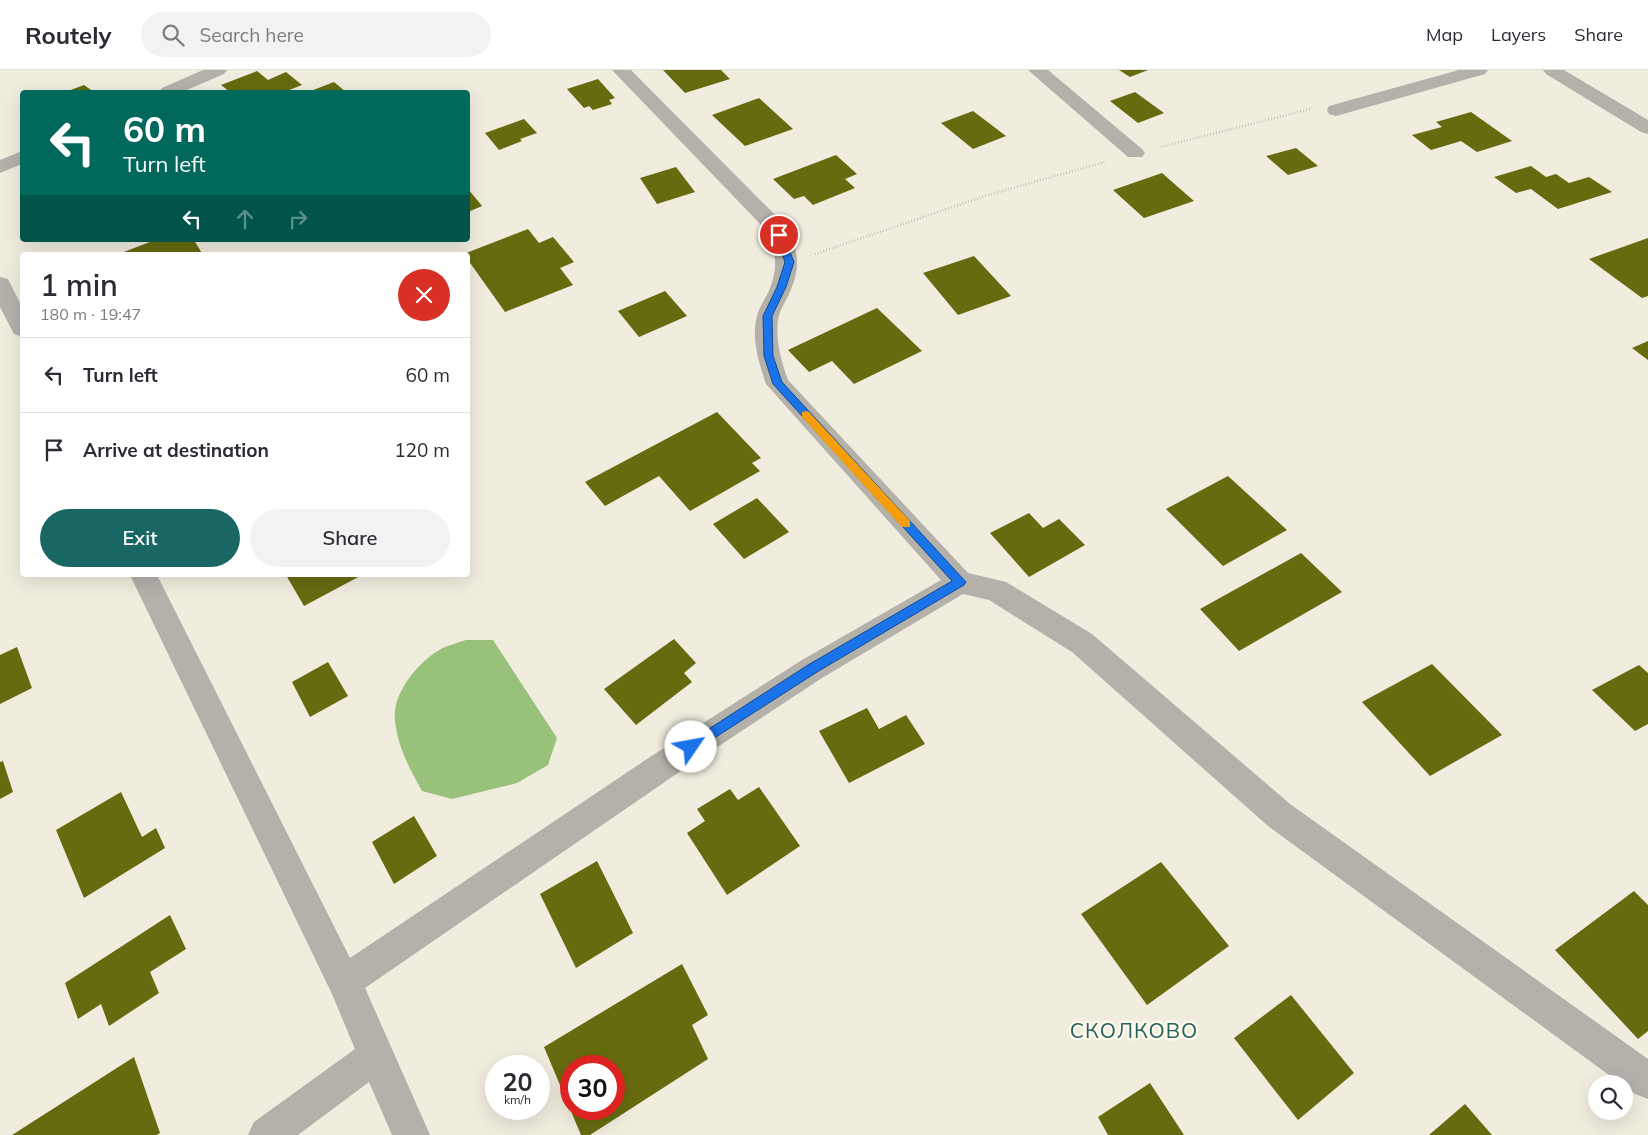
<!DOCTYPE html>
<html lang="en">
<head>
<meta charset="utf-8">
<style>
	body { margin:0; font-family:Mulish,sans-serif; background:#f2f2f3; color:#2b2b33; height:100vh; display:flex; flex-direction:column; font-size:19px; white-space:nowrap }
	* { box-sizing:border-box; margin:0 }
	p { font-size:16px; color:#7c7c81 }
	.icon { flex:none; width:28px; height:28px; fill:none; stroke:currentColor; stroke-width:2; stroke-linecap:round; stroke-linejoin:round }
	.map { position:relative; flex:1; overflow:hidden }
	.sheet { position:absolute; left:20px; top:182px; width:450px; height:325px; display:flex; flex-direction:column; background:#fff; border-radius:5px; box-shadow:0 5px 20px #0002 }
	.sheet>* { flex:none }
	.banner { position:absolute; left:20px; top:20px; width:450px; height:152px; border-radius:5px; box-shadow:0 5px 20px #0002; background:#00695c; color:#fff; overflow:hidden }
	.controls { position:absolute; left:1588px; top:1005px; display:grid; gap:10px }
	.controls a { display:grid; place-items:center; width:45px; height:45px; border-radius:50%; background:#fff; box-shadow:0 5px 20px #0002; font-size:25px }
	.speed { position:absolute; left:485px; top:985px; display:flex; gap:10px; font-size:25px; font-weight:700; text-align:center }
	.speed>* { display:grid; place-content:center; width:65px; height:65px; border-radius:50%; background:#fff; box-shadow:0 5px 20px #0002; line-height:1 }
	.speed small { font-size:12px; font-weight:400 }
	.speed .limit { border:8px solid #d22; background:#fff; color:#111 }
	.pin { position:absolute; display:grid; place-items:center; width:42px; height:42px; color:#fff; margin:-21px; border:2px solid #fff; border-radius:50%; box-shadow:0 1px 5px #0007 }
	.me { position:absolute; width:55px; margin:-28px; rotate:57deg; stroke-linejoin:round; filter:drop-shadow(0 0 4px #0008) }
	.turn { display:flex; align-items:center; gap:18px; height:105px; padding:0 20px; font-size:22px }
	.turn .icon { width:65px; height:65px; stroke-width:2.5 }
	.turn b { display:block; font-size:35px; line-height:42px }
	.lanes { display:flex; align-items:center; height:48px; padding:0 20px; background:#0003; justify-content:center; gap:25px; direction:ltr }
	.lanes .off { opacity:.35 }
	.round { display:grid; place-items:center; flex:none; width:52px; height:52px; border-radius:26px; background:#f2f2f3 }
	.summary { display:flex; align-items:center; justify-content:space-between; height:85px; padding:0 20px }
	h1 { font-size:30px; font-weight:600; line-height:38px }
	.primary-button { display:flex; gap:10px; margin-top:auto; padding:10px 20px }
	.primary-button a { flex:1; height:58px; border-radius:30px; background:#196764; color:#fff; font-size:20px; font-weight:600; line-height:58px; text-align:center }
	.primary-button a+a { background:#f2f2f3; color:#2b2b33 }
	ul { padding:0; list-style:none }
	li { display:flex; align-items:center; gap:15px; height:75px; padding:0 20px; border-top:1px solid #e1e1e2 }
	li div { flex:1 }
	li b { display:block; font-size:19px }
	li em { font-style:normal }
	header { display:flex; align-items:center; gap:30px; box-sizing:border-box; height:70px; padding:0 25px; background:#fff; border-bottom:1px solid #e1e1e2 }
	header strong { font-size:24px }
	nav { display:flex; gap:28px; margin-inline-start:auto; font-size:18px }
	.search { width:350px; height:45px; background:#f2f2f3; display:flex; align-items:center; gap:12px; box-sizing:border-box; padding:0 18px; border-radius:28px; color:#7c7c81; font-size:19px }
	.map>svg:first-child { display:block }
	.water { fill:#98c179 }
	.building { fill:#666b0f; fill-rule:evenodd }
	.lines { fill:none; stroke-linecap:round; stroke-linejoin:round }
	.path { stroke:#9f9c92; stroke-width:2.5; stroke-dasharray:0.5 2.5; stroke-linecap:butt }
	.minor { fill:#b4b0aa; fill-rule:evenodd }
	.route { fill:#1a73e8; stroke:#114b97 }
	.slow { fill:#f59e0b }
	.labels { text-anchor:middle; stroke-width:5; stroke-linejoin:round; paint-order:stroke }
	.near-quarter-label { font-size:21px; letter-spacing:1px; fill:#27615f; stroke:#fdf9eb }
</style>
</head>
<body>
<header>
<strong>Routely</strong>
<div class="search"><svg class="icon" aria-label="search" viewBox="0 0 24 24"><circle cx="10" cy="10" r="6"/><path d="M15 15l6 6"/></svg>Search here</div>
<nav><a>Map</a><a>Layers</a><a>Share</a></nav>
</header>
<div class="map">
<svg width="1648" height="1065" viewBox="0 0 1648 1065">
	<rect width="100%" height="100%" fill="#f0ecde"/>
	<!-- water -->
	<path class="water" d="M466,570h27l64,98 -9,27 -31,18 -65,16 -30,-8c-12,-22 -25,-45 -27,-71 -3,-27 23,-58 46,-71 7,-4 17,-6 25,-9z"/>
	<!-- building -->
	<path class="building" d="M663,0h58l9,9 -45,14z
		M1119,0h29l-18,7z
		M257,1l11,9 18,-8 16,13 -18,7h-54l-9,-7z
		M598,9l17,19 -6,2 3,4 -19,6 -4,-4 -5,2 -17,-19z
		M334,12l12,10h-38z
		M84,15l10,7h-29z
		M1135,22l29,21 -26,10 -28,-22z
		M759,28l34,31 -48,17 -33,-31z
		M973,41l33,25 -33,13 -32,-26z
		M1471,42l41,29 -35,11 -16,-11 -30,9 -19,-15 30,-8 -6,-5z
		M524,49l13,14 -17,6 2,2 -23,9 -14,-17z
		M1296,78l22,18 -30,9 -22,-19z
		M836,85l21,19 -12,5 10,9 -42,17 -9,-9 -10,3 -21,-20z
		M1531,96l15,11 10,-3 13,9 20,-6 23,15 -54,17 -27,-20 -15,4 -22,-16z
		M676,97l19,25 -38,12 -17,-26z
		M1162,103l32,28 -50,17 -31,-28z
		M468,119l14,17 -14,6z
		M528,159l11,14 14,-6 21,25 -14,6 13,17 -68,27 -37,-52v-5h-7z
		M1648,168v58l-6,2 -53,-39z
		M155,170h39l9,15h-87z
		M974,186l37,40 -53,19 -35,-42z
		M665,221l22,25 -48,21 -21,-26z
		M877,238l45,43 -68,33 -22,-23 -23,11 -21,-22z
		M1648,271v19l-16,-12z
		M717,342l44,46 -9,5 8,8 -70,40 -31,-35 -54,30 -20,-24z
		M1228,406l59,54 -64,36 -57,-57z
		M757,428l32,34 -45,27 -31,-35z
		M1029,443l14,15 16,-9 26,26 -56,32 -39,-44z
		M1301,483l41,39 -103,59 -39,-42z
		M286,505h76l-58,31z
		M674,569l22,24 -12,10 8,9 -56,43 -32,-36z
		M17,577l15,41 -32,16v-49z
		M328,592l20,34 -38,21 -18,-35z
		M1432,594l70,71 -72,41 -68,-74z
		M1639,595l9,8v51l-13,7 -43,-41z
		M867,638l12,21 27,-14 19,29 -76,39 -30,-52z
		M3,691l10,31 -13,7v-37z
		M759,717l41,59 -73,49 -40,-62 18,-12 -8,-12 33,-20 8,11z
		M121,722l21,45 14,-9 9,20 -81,50 -28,-68z
		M414,746l23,40 -43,28 -22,-42z
		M597,791l36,72 -57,35 -36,-74z
		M1161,792l68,84 -82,59 -66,-91z
		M1634,821l14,14v126l-10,8 -83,-89z
		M170,845l16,34 -36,23 9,21 -50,33 -8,-22 -23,15 -13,-36z
		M682,894l26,51 -16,10 16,34 -118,76h-9l-37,-88zM571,996h43v43h-43z
		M1291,925l63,78 -56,47 -64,-82z
		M134,987l26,76 -3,2h-145z
		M1150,1013l34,52h-76l-10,-18z
		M1465,1034l27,31h-63z"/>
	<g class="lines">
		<!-- path -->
		<path class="path" d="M1161,77l149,-38
			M815,184l170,-58 120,-34"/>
		<!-- minor -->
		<path class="minor" d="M203,0h24l-3,4 -42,18h-23l3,-4z
			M612,0h19l150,151c18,27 21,44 8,73 -3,7 -8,14 -10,21 -5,21 2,46 9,65l180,193 38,9 86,52 198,170 358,255v40l-13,-5 -367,-268 -196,-174 -83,-52 -26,-6 -141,84 -150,99 -307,211 65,147h-38l-23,-53 -71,53h-50l6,-13 101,-73 -23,-55 -202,-419h27l193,383 300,-201 152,-97 139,-80 -175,-196c-7,-21 -15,-46 -9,-68 2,-8 6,-14 10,-21 12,-25 10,-42 -2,-66z
			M1028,0h20l94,79 3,4 -3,4h-14z
			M1459,0h29l-3,4 -149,42 -7,-2 -2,-4 2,-4z
			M1543,0h21l84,50v14l-7,-2 -95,-58z
			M22,81v13l-22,9v-13z
			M0,207l8,2 14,28v30l-8,-3 -14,-27z"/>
	</g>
	<!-- route -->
	<path class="route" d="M776,163l7,2 11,27 -8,25 -14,29 1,40 9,26 184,200 -2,3 -147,87 -126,81 -4,-2 -2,-4 2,-4 121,-78 144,-84 -179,-197 -9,-28 -1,-40 14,-29 8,-25 -10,-27z"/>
	<!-- slow -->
	<path class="slow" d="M806,341l3,1 101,109v6h-8l-100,-110v-5z"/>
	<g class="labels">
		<!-- near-quarter labels -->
		<g class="near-quarter-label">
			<text x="1134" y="968">СКОЛКОВО</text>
		</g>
	</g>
</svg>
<div class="controls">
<a><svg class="icon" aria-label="search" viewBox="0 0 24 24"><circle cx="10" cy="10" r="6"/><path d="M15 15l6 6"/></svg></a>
</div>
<div class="speed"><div>20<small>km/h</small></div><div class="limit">30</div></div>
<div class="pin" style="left:779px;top:165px;background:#d93025"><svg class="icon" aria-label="arrive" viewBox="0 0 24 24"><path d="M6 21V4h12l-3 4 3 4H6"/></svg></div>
<svg class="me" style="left:691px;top:677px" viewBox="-20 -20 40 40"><circle r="19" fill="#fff"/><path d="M0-13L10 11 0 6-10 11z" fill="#1a73e8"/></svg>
<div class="banner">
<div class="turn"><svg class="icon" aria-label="left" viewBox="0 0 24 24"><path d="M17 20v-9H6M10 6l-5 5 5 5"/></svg><div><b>60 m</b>Turn left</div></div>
<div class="lanes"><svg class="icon" aria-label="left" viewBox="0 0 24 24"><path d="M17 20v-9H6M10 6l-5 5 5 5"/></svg><svg class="icon off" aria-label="ahead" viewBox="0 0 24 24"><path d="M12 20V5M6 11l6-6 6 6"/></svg><svg class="icon off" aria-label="right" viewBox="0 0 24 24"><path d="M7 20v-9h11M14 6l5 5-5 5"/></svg></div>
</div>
<section class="sheet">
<div class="summary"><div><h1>1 min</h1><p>180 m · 19:47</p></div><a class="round" style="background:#d93025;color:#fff"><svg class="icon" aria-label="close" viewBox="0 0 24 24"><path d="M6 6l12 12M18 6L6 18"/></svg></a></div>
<ul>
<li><svg class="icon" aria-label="left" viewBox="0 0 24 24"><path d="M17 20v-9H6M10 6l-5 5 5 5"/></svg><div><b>Turn left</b></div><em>60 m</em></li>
<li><svg class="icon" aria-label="arrive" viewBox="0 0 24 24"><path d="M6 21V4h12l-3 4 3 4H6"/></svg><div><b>Arrive at destination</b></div><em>120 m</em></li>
</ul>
<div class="primary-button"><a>Exit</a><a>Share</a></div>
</section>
</div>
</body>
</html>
